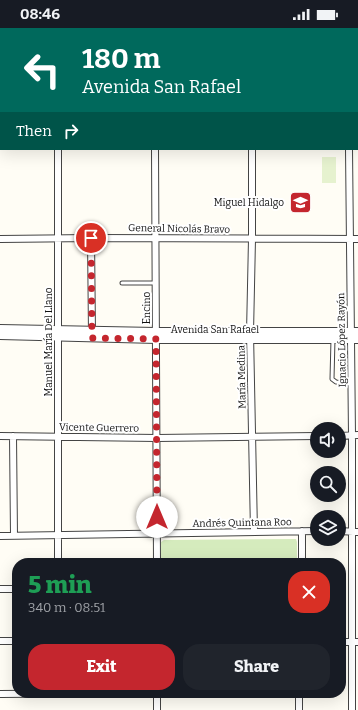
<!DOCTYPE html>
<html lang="en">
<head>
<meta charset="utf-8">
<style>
	body { margin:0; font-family:Bitter,serif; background:#20242c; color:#f1f3f6; height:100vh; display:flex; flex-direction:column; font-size:15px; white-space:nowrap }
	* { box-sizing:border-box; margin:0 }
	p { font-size:13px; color:#9ea1a6 }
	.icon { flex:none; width:22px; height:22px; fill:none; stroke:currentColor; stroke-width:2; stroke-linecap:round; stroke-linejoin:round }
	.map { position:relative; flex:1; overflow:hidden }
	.sheet { position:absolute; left:12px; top:530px; width:334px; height:140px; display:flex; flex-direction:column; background:#171b24; border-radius:16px; box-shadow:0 4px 16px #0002 }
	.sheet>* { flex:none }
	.hud { position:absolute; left:0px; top:0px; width:358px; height:122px; box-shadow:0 4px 16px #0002; background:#00695c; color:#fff; overflow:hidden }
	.controls { position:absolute; left:310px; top:394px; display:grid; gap:8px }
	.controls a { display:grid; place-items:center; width:36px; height:36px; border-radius:50%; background:#171b24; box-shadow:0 4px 16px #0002; font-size:20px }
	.pin { position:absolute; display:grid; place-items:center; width:34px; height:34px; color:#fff; margin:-17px; border:2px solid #fff; border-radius:50%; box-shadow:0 1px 4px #0007 }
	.me { position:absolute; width:44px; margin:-22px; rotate:0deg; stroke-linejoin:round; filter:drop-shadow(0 0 3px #0008) }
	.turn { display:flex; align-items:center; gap:14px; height:84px; padding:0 16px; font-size:18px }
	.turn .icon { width:52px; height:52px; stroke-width:2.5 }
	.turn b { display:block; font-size:28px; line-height:34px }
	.then { display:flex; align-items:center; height:38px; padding:0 16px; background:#0003; gap:8px; font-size:15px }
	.round { display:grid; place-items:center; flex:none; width:42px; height:42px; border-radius:16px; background:#20242c }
	.head { display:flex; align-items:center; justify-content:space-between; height:68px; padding:0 16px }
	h1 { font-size:24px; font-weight:800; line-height:30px; color:#1e9e55 }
	.primary-button { display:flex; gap:8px; margin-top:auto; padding:8px 16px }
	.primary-button a { flex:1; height:46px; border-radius:16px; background:#c4262e; color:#fff; font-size:16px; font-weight:800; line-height:46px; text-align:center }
	.primary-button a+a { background:#20242c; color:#f1f3f6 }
	.status { display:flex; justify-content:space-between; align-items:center; height:28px; padding:0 20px; background:#171b24; direction:ltr }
	.status svg { height:11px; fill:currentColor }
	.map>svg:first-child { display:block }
	.green { fill:#d5ebbd }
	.pitch { fill:#e6f2cf }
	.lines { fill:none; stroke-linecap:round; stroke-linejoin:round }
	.service-casing { stroke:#444; stroke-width:5 }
	.minor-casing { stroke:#444; stroke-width:8 }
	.tertiary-casing { stroke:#444; stroke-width:10 }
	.service { stroke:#fff; stroke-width:3 }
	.minor { stroke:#fff; stroke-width:6 }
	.tertiary { stroke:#fff; stroke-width:8 }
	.route { stroke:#c4262e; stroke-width:7; stroke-dasharray:0 12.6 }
	.labels { text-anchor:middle; stroke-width:4; stroke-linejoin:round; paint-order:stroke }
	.poi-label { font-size:10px; fill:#111; stroke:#fff; text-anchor:end }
	.street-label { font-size:10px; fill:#111; stroke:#fff }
</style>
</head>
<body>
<div class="status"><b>08:46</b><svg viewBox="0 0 49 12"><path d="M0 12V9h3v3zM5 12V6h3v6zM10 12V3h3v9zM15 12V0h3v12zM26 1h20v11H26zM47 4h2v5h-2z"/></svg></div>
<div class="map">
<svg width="358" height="682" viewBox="0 0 358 682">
	<rect width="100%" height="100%" fill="#fffdf5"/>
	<!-- green -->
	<path class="green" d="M296,511l1,3v21h-136v-21l3,-2z"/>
	<!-- pitch -->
	<path class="pitch" d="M322,129h14v26h-14z"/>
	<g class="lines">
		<defs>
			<path id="service" d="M122,255h34
				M333,311l-1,40 4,3 15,2"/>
			<path id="minor" d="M58,0v1
				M252,0v1
				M347,0v1
				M153,1v-1
				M357,15h1
				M0,16h1
				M357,113h1
				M0,115h1
				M155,121l2,414
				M252,121v90l-2,94 4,199
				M349,121l3,286v275
				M91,210l1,96
				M0,211l91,-1 267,1
				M0,408l157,2 160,-2
				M13,408l1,100
				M339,408l19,-1
				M339,503l19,1
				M0,508l317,-5
				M58,535v-414
				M302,535v-32
				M0,561h17
				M0,613h17
				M341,614h17
				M157,665v17
				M174,665l125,1
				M0,666l128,-1
				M299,682v-17"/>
			<path id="tertiary" d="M0,301l156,3h202
				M0,307l157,4h201"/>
		</defs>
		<!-- service casing -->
		<use href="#service" class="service-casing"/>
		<!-- minor casing -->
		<use href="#minor" class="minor-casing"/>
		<!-- tertiary casing -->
		<use href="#tertiary" class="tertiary-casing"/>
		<!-- service -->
		<use href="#service" class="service"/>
		<!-- minor -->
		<use href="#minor" class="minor"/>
		<!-- tertiary -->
		<use href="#tertiary" class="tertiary"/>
	</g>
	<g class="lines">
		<!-- route -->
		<path class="route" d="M91,210l1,100 64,1 1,178"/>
	</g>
	<!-- icons -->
	<defs>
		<symbol id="school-square" viewBox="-11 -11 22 22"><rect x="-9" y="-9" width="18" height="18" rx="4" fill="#c4262e" stroke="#fff"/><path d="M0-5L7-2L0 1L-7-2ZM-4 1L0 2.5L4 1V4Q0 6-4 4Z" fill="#fff"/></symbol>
	</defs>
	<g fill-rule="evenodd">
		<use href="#school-square" x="288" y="162" width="25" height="25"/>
	</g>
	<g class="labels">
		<!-- poi labels -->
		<g class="poi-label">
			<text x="284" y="178">Miguel Hidalgo</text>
		</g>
		<!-- street labels -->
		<g class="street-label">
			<text transform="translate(179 200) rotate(1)" y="4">General Nicolás Bravo</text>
			<text transform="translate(146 280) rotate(-90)" y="4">Encino</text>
			<text x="215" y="305">Avenida San Rafael</text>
			<text transform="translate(341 312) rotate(-91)" y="4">Ignacio López Rayón</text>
			<text transform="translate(48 314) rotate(-90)" y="4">Manuel María Del Llano</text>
			<text transform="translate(241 349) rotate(-91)" y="4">María Medina</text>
			<text transform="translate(99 399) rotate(1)" y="4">Vicente Guerrero</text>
			<text transform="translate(242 494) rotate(-1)" y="4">Andrés Quintana Roo</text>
		</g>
	</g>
</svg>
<div class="controls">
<a><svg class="icon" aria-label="sound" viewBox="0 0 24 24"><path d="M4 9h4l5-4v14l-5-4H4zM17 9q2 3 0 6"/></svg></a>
<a><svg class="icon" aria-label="search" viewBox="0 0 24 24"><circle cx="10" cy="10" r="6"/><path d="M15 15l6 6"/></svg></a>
<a><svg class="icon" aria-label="layers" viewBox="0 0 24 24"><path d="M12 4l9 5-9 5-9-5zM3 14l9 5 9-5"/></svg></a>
</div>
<div class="pin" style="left:91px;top:210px;background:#d93025"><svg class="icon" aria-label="arrive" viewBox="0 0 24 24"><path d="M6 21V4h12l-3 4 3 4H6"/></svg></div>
<svg class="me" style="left:157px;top:489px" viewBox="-20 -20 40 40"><circle r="19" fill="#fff"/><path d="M0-13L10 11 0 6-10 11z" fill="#c4262e"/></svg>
<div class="hud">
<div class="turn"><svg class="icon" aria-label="left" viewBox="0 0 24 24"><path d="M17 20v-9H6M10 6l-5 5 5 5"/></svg><div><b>180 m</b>Avenida San Rafael</div></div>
<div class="then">Then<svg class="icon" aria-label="right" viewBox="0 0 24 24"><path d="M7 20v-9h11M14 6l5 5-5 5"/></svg></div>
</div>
<section class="sheet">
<div class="head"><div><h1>5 min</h1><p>340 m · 08:51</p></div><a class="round" style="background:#d93025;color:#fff"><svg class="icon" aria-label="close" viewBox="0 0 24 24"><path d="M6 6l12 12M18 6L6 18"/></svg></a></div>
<div class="primary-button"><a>Exit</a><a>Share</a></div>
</section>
</div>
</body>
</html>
